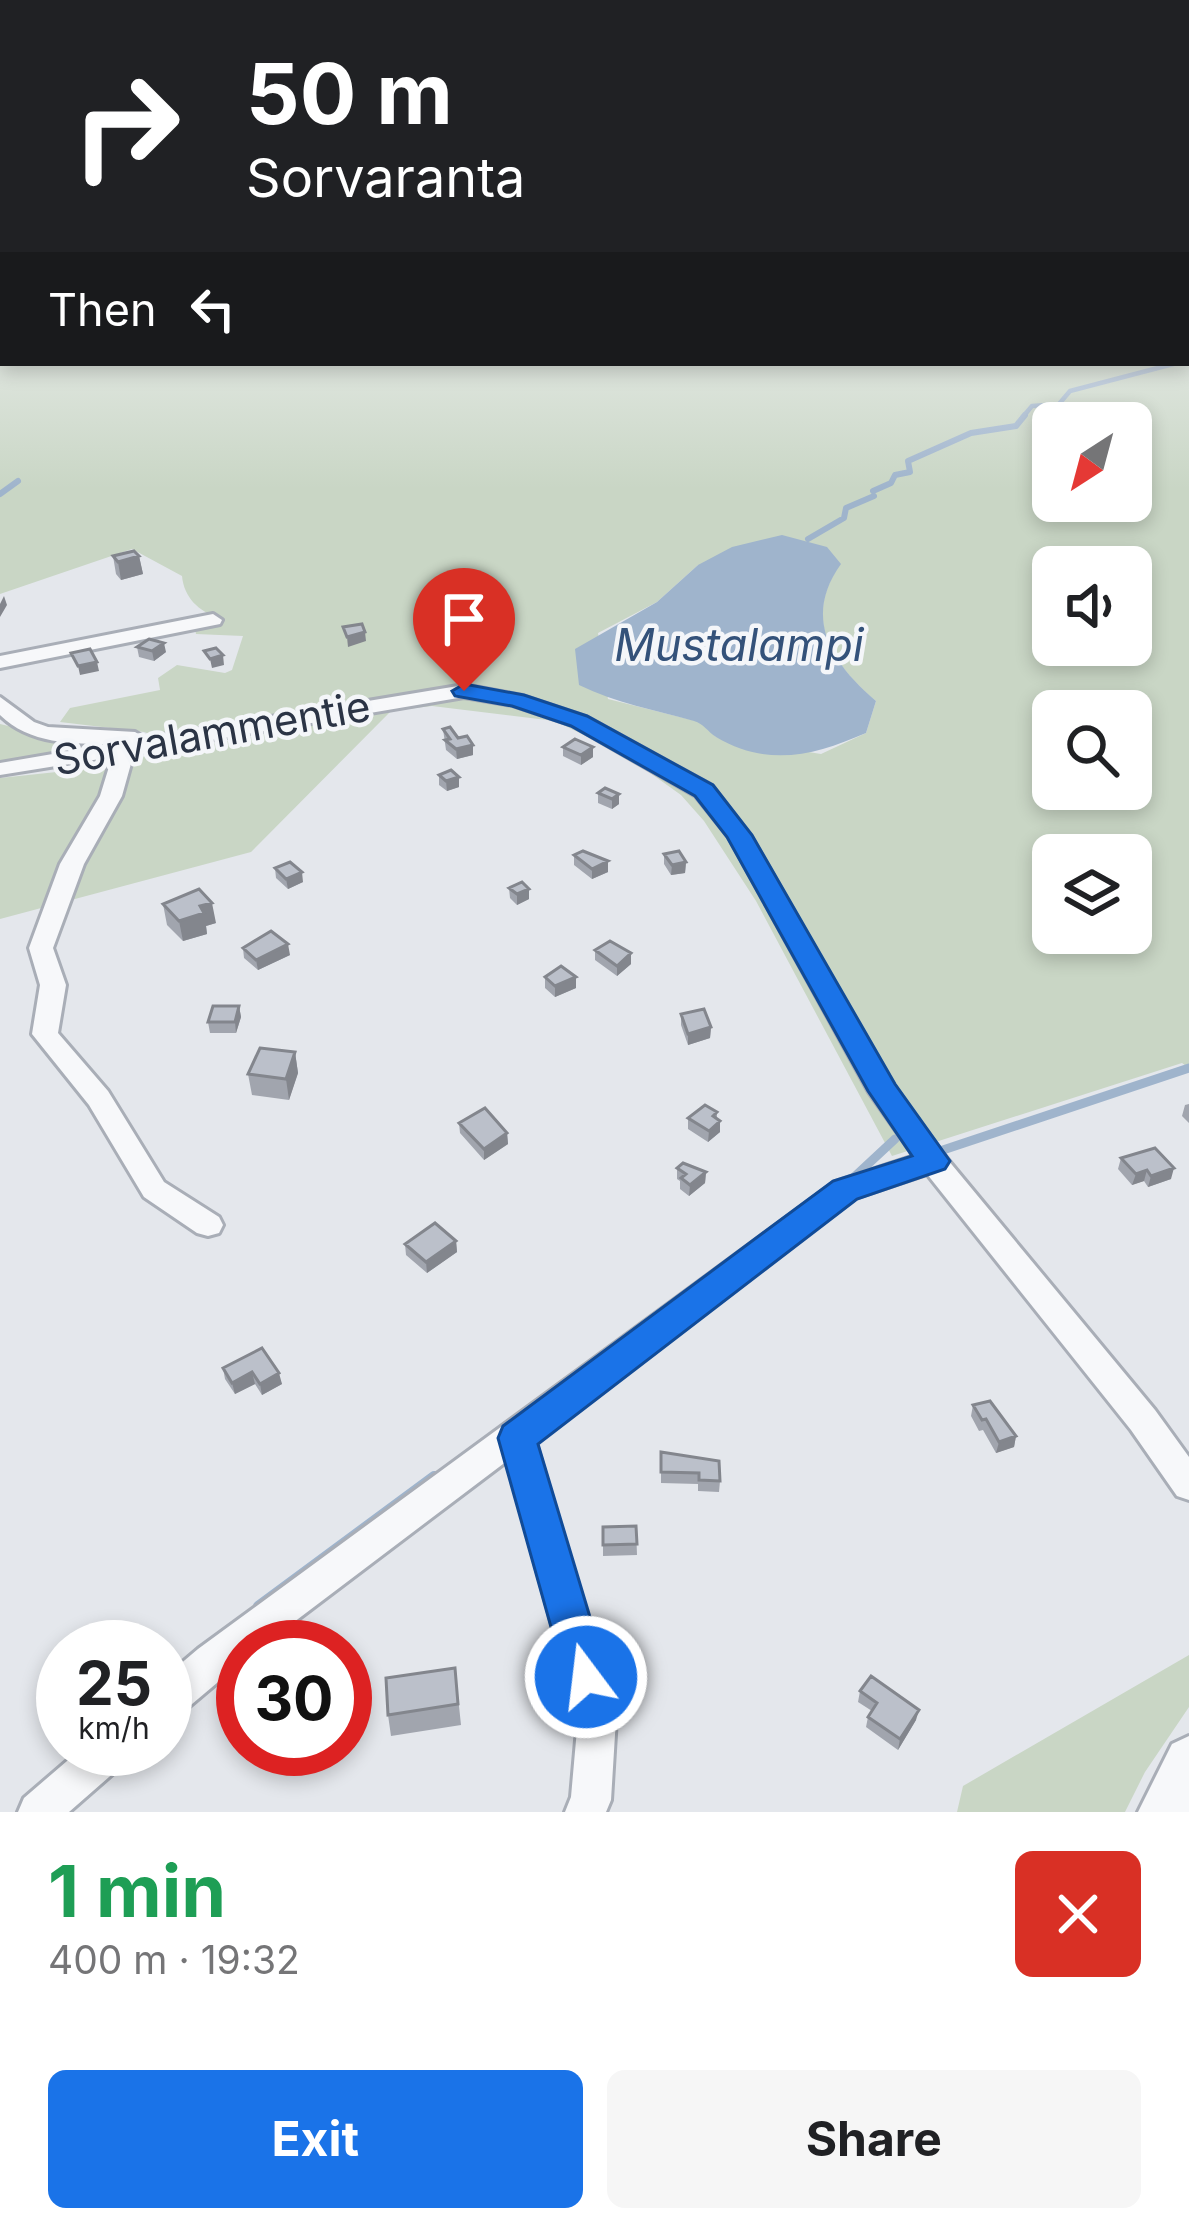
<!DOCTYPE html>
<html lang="en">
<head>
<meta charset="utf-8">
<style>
	body { margin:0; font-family:Inter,sans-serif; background:#f6f6f6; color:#202124; height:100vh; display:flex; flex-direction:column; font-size:45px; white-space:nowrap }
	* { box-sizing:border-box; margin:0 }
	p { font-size:39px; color:#757577 }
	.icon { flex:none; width:66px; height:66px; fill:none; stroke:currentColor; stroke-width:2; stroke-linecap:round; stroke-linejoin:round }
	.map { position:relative; height:1812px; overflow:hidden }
	.panel { display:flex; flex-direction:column; background:#fff; flex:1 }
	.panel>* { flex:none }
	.hud { position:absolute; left:0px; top:0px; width:1191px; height:366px; box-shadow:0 6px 18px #0003; background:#202124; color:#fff; overflow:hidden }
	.needle { width:78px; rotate:216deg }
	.controls { position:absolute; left:1032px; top:402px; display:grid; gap:24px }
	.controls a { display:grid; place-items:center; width:120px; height:120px; border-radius:18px; background:#fff; box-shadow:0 6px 18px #0003; font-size:60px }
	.speed { position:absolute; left:36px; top:1620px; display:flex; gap:24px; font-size:60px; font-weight:700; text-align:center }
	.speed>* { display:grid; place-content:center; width:156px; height:156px; border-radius:50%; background:#fff; box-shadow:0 6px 18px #0003; line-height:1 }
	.speed small { font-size:30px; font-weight:400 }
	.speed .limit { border:18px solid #d22; background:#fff; color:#111 }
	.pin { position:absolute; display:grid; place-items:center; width:102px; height:102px; color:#fff; margin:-123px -51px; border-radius:50% 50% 50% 0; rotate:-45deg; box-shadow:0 0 12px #0007 }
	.pin .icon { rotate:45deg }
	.me { position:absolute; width:132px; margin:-66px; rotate:345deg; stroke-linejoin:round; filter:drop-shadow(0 0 9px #0008) }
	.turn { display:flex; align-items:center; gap:42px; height:252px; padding:0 48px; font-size:54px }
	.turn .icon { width:156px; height:156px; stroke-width:2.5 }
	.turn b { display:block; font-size:84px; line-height:102px }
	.then { display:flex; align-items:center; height:114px; padding:0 48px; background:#0003; gap:24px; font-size:45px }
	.round { display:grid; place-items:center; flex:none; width:126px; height:126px; border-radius:18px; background:#f6f6f6 }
	.headline { display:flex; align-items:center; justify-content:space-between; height:204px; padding:0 48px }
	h1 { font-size:72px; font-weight:700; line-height:90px; color:#1e9e55 }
	.action { display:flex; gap:24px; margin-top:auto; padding:24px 48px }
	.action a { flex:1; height:138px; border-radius:18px; background:#1a73e8; color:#fff; font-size:48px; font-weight:700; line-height:138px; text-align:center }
	.action a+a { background:#f6f6f6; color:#202124 }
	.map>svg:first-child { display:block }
	.green { fill:#c9d6c5; fill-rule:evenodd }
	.water { fill:#9fb4cc }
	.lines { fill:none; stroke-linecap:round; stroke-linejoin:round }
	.stream-far3 { stroke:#9fb4cc; stroke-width:4.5 }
	.stream-far2 { stroke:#9fb4cc; stroke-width:6 }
	.stream-far1 { stroke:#9fb4cc; stroke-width:9 }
	.stream { stroke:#9fb4cc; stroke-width:10 }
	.minor-casing { stroke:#a9aeb7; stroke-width:6 }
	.tertiary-casing { stroke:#a9aeb7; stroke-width:6 }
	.minor { fill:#f7f8fa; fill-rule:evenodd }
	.tertiary { fill:#f7f8fa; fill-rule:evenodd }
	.wall { fill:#a1a5ae }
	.shaded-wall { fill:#83868d }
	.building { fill:#bbc0ca; stroke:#83868d; stroke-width:3 }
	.route { fill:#1a73e8; stroke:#114b97; stroke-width:3 }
	.labels { text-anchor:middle; stroke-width:9; stroke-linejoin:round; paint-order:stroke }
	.street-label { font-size:42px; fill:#2b3445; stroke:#f4f6f9 }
	.water-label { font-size:45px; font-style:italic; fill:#34527a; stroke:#f4f6f9 }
</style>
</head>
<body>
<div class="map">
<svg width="1189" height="1812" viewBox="0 0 1189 1812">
	<rect width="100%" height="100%" fill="#e4e7ec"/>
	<!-- green -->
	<path class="green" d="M0,236l3,127h1185l1,-127v832l-7,-5 -290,93 -136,-255 -52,-80 -23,-26 -56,-40 -70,-34 -123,-15 -41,5 -140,141 -251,67v-141l66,-7 323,-60 -16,-12 -210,40 -19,-7 -84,-10 10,-14 90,-18 -2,-12 19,-13 48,8 7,-3 11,-34 -47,-2 -1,-5 23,-11c-19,-7 -34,-20 -36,-42l-50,-27 -132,45zM1053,423h78v78h-78zM840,564c-37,54 -10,98 36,137l-10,32 -45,21 -105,-17 -16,-15 -92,-23 -10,-66 59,-31 41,-37zM1053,567h78v78h-78zM1053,711h78v78h-78zM1053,855h78v78h-78z
		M0,724l71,17 10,5 -3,7 -78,10z
		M1189,1655v52l-44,65 -20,40h-168l6,-26z"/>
	<!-- water -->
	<path class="water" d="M782,535l45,12 14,17c-38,53 -11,98 35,137l-10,32c-51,22 -97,35 -150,4 -9,-6 -12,-13 -22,-16 -39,-11 -78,-18 -115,-36l-4,-36 82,-47 41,-37 34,-18z"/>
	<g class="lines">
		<!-- stream-far3 -->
		<path class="stream-far3" d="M1022,418l10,-12 27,-2 11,-13 107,-28"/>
		<!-- stream-far2 -->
		<path class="stream-far2" d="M873,491l18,-8 4,-8 15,-3 -2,-11 63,-28 45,-7 9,-11
			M0,494l18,-13
			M808,539l36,-21 2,-10 28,-12"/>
		<!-- stream-far1 -->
		<path class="stream-far1" d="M940,1151l249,-83
			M852,1179l43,-40"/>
		<!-- stream -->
		<path class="stream" d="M258,1606l176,-130"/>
		<defs>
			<path id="minor" d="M213,614l9,6 -2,4 -220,44v-12z
				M464,685l59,11 63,21 126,69 38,49 143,251 50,68 212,256 34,47v43l-12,-4 -46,-66 -204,-256 -72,24 -320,242 81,278 -5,82 -5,12h-41l6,-15 7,-79 -71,-257 -246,186h-18v14l-64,54 -14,6v-44l33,-28 637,-467 79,-26 -45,-64 -140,-255 -33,-41 -124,-71 -60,-20 -48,-8 -330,56 -12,43 -38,68 -31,84 13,37 -8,48 50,58 56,91 55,35 4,8 -4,8 -11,3 -11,-3 -53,-36 -55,-92 -57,-71 8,-49 -11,-37 31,-84 40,-68 12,-39 -112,18v-12l111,-19c-38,0 -82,0 -111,-29v-18l34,25 14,5 87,5 10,6z
				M81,1749h50l-6,14 -56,49h-51l6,-14z"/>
			<path id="tertiary" d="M1189,1736v76h-51l34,-68z"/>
		</defs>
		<!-- minor casing -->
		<use href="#minor" class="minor-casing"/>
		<!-- tertiary casing -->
		<use href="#tertiary" class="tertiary-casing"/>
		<!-- minor -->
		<use href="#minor" class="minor"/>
		<!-- tertiary -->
		<use href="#tertiary" class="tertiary"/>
	</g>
	<!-- wall -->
	<path class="wall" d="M113,556h26l4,18 -22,6 -5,-6z
		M137,647l29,5 -12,9 -15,-4z
		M443,729l15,9 15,17 -16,4 -11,-9z
		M563,747l30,10 -12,8 -18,-9z
		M439,775l20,12 -12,4 -8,-6z
		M598,793l21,1v10l-7,5 -14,-6z
		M664,854l22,8 -1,11 -14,2 -7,-11z
		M574,855l34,17 -16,7 -18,-14z
		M275,868l28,14 -15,7 -12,-11z
		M509,888l20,11 -12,6 -7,-7z
		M163,904l53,19 -10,3 1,8 -24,7 -16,-16z
		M243,948l47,7 -32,15 -14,-12z
		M595,950l36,3v11l-14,12 -22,-16z
		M545,977l31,11 -21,9 -10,-9z
		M239,1006l2,11 -5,16h-26l-2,-11z
		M681,1014l30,13 -1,11 -22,7 -7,-20z
		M295,1052l3,21 -9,27 -37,-5 -4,-21z
		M1189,1104v19l-7,-7 3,-11z
		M717,1112v7l3,2v11l-12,10 -20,-13v-11z
		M459,1123l48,10 1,11 -24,16 -24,-27z
		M1121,1158l50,21 -23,8 -4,-6 -12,4 -14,-16z
		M677,1168l29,4 -1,11 -16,13 -9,-7v-8l-3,-2z
		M456,1241l1,11 -30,21 -21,-18 -1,-11z
		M262,1348l20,36 -20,11 -7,-11 -20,10 -10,-15 -2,-11z
		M973,1405l43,31 -2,11 -18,6 -13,-23 -4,1 -8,-15z
		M661,1452l59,29 -1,11 -21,-1v-7l-37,-1z
		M636,1526l1,29 -34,1v-29z
		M455,1668l6,57 -70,11 -3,-21z
		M860,1691l56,29 -18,30 -32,-23 2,-10 4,-6 -14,-9z"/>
	<!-- shaded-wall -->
	<path class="shaded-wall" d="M139,556l4,18 -22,6 -3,-18z
		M4,596l3,9 -7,12v-13z
		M365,632l1,9 -18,6 -1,-10z
		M164,643l2,9 -12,9 -2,-10z
		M223,655l1,10 -12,3 -2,-9z
		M97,662l2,9 -19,4 -2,-9z
		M473,745v10l-16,4 -1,-10z
		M593,747v10l-12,8v-10z
		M459,777v10l-12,4 -1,-10z
		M619,794v10l-7,5v-10z
		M608,861v11l-16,7v-10z
		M686,862l-1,11 -14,2 1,-10z
		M302,872l1,10 -15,7 -2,-10z
		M529,889v10l-12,6v-11z
		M212,903l4,20 -10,3 1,8 -24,7 -4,-20 21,-15z
		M288,944l2,11 -32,15 -2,-10z
		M631,953v11l-14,12v-10z
		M576,977v11l-21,9v-11z
		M239,1006l2,11 -5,16 -1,-11z
		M711,1027l-1,11 -22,7v-11z
		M295,1052l3,21 -9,27 -3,-21z
		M720,1121v11l-12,10 1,-11z
		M507,1133l1,11 -24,16v-11z
		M1174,1168l-3,11 -23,8 3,-11z
		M1147,1170l-3,11 -12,4 4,-11z
		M706,1172l-1,11 -16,13 1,-11z
		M456,1241l1,11 -30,21 -1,-11z
		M252,1372l3,12 -20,10 -3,-11z
		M279,1373l3,11 -20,11 -2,-11z
		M1016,1436l-2,11 -18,6 3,-11z
		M919,1710l-3,10 -18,30 2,-11z"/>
	<!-- building -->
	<path class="building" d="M134,551l5,5 -21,6 -5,-6z
		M362,624l3,8 -18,5 -4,-10z
		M149,639l15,4 -12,8 -15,-4z
		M216,648l7,7 -13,4 -6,-8z
		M90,649l7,13 -19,4 -7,-13z
		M450,727l8,11 9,-2 6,9 -17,4 -11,-9 5,-1 -7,-10z
		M575,739l18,8 -12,8 -18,-8z
		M451,770l8,7 -13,4 -7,-6z
		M605,788l14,6 -7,5 -14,-6z
		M583,851l25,10 -16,8 -18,-14z
		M679,851l7,11 -14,3 -8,-11z
		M290,862l12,10 -16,7 -11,-11z
		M522,882l7,7 -12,5 -8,-6z
		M199,889l13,14 -12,3 4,7 -25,8 -16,-17z
		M271,931l17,13 -32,16 -13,-12z
		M610,941l21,12 -14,13 -22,-16z
		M561,966l15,11 -21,9 -10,-9z
		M213,1006h26l-4,16h-27z
		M704,1009l7,18 -23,7 -7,-20z
		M260,1048l35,4 -9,27 -38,-5z
		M705,1105l12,7 -4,4 7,5 -11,10 -21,-13z
		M485,1108l22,25 -23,16 -25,-26z
		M1155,1148l19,20 -23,8 -4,-6 -11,4 -15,-16z
		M683,1163l23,9 -16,13 -9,-7 5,-4 -9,-6z
		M435,1223l21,18 -30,21 -21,-18z
		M262,1348l17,25 -19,11 -8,-12 -20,11 -9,-15z
		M990,1401l26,35 -17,6 -13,-23 -4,1 -9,-15z
		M661,1452l58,9 1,20 -21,-1v-7l-38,-1z
		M636,1526l1,18 -34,1v-18z
		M455,1668l3,36 -70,11 -2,-37z
		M871,1676l48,34 -19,29 -32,-22 9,-14 -17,-12z"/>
	<!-- sky -->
	<linearGradient id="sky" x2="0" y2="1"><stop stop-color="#8bb4dd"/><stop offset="0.48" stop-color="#f3f4f6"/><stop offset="1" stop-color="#f3f4f6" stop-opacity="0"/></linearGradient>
	<rect width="1189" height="489" fill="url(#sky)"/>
	<!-- route -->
	<path class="route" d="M464,684l60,11 63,21 126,69 39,50 143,249 55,77 -5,8 -88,30 -319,245 70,233 -6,15 -16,6 -15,-6 -6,-15 -67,-239 5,-12 330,-245 79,-25 -44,-65 -141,-254 -32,-41 -124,-70 -59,-20 -57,-10 -3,-5z"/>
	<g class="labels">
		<!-- street labels -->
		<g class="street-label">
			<text transform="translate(212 733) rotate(-10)" y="15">Sorvalammentie</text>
		</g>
		<!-- water labels -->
		<g class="water-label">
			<text x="739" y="661">Mustalampi</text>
		</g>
	</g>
</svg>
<div class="controls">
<a><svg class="needle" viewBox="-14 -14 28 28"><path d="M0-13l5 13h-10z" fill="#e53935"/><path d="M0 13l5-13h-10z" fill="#757577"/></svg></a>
<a><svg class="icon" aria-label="sound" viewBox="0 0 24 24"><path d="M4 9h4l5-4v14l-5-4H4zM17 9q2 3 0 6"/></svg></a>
<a><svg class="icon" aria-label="search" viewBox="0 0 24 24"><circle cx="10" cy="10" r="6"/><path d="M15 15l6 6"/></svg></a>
<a><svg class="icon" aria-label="layers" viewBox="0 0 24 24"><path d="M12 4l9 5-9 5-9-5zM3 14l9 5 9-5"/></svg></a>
</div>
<div class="speed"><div>25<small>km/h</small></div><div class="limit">30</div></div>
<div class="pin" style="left:464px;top:691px;background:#d93025"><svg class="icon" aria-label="arrive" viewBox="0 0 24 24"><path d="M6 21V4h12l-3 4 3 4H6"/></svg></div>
<svg class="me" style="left:586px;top:1677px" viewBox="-20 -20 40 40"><circle r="17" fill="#1a73e8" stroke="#fff" stroke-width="3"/><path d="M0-11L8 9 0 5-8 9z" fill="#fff"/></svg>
<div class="hud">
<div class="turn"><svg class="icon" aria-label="right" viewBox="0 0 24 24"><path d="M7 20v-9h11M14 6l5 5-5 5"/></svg><div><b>50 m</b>Sorvaranta</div></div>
<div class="then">Then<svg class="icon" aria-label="left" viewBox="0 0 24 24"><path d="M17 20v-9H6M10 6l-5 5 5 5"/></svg></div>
</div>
</div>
<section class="panel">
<div class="headline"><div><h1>1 min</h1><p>400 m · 19:32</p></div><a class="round" style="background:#d93025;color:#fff"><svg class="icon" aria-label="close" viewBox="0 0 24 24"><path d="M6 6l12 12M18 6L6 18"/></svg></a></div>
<div class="action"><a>Exit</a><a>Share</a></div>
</section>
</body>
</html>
